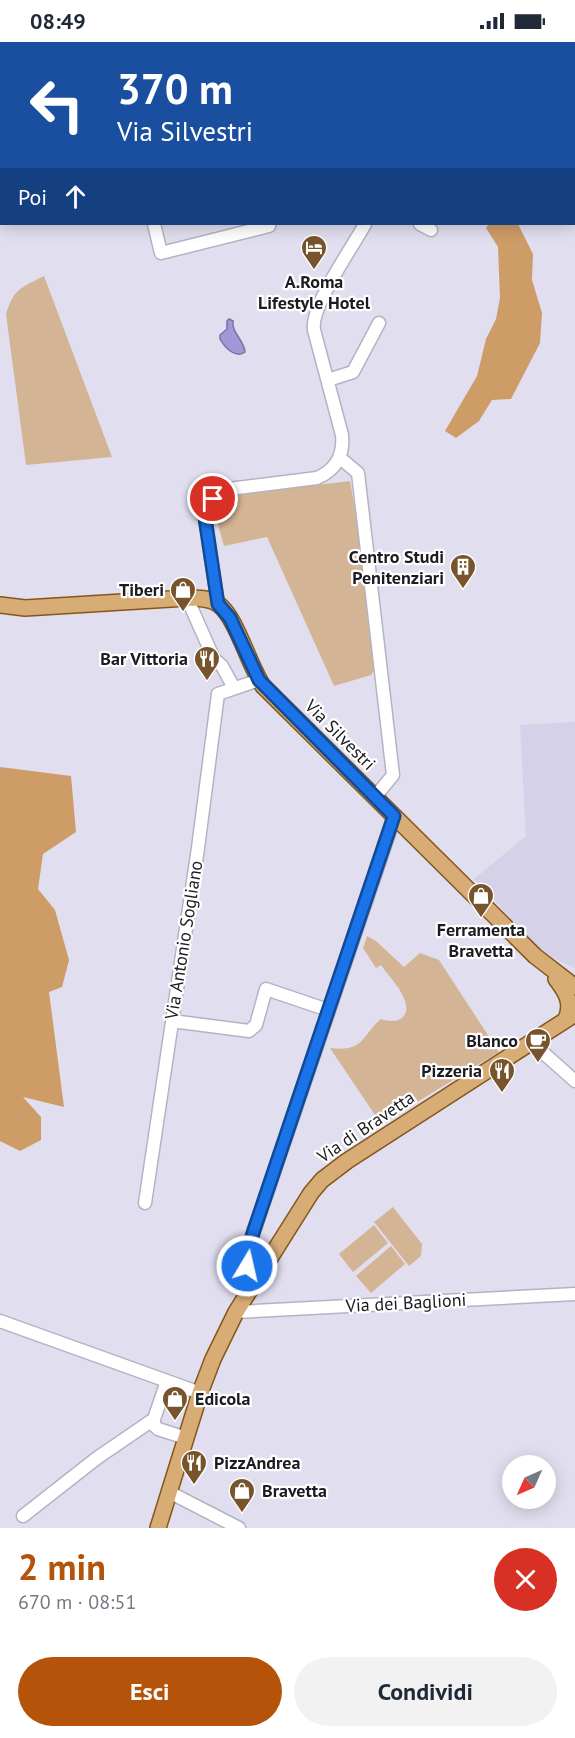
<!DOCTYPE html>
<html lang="it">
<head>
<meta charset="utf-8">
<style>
	body { margin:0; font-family:"PT Sans",sans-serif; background:#f2f2f3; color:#1f2937; height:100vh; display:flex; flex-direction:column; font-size:22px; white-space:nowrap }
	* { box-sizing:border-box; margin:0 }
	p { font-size:20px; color:#747a83 }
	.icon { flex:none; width:33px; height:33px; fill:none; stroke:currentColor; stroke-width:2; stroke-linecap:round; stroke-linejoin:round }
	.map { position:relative; height:1486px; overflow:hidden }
	.panel { display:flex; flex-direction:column; background:#fff; flex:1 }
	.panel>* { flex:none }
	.hud { position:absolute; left:0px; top:0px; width:576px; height:183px; box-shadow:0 3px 15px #0003; background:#1a4fa0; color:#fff; overflow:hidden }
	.needle { width:39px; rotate:225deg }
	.tools { position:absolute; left:502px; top:1413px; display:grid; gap:12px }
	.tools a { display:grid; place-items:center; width:54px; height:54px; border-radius:50%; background:#fff; box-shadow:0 3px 15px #0003; font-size:30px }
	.pin { position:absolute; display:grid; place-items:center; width:51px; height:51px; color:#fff; margin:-26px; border:3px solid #fff; border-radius:50%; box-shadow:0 2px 6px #0007 }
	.me { position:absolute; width:66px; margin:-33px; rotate:9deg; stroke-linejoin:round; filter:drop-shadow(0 0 4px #0008) }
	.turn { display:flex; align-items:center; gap:21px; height:126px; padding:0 18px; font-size:27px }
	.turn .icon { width:78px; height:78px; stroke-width:2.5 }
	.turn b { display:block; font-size:42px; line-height:51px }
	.then { display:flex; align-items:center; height:57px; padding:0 18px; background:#0003; gap:12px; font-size:22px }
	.round { display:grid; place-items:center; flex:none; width:63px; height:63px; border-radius:32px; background:#f2f2f3 }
	.overview { display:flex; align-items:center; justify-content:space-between; height:102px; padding:0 18px }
	h1 { font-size:36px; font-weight:600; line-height:45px; color:#b45309 }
	.primary-button { display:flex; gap:12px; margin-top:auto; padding:12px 18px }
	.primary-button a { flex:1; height:69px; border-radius:36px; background:#b45309; color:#fff; font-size:24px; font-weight:600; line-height:69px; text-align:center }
	.primary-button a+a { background:#f2f2f3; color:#1f2937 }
	.status { display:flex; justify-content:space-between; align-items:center; height:42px; padding:0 30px; background:#fff; direction:ltr }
	.status svg { height:16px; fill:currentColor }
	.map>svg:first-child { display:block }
	.built { fill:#d4d1e9 }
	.green { fill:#d3b495 }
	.forest { fill:#ce9c67 }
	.water { fill:#a398d7; stroke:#7a72a0; stroke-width:1.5 }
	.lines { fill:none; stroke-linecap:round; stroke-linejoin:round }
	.minor-casing { stroke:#b4b3c2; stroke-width:15 }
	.major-casing { stroke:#84561b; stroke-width:18 }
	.minor { stroke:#fff; stroke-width:12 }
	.major { stroke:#d7ad75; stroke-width:15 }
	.route-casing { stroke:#114b97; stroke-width:15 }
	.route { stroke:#1a73e8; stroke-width:10 }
	.labels { text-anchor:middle; stroke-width:4.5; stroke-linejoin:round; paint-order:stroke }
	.poi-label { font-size:18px; font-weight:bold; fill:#1b1b20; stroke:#fff; text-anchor:end }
	.street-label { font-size:18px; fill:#1b1b20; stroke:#fff }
</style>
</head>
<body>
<div class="status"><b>08:49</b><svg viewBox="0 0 49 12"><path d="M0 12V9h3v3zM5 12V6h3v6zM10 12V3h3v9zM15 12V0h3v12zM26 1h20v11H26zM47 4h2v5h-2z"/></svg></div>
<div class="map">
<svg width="575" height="1486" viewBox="0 0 575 1486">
	<rect width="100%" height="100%" fill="#e1dfef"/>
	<!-- built -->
	<path class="built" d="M575,680v246l-22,-10 -17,-13 -62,-66 52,-43 -6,-111z"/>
	<!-- green -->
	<path class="green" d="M44,234l68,181 -86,8 -20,-151c8,-26 15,-26 38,-38z
		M350,439l14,79 11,109 -4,6 -37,11 -67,-149 -43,9 -10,-35 11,-15z
		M367,894l9,5 28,26 16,-14 19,7 60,92 -118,72 -51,-76c35,4 30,-11 51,-29 7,2 15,4 22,-2 13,-15 -16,-42 -22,-52l-5,3 -13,-20z
		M393,1165l29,37 -1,12 -12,10 -35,-44z
		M374,1183l14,18 -35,29 -14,-18z
		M391,1204l14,18 -34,29 -15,-17z"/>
	<!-- forest -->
	<path class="forest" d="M489,182h29l15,30 -1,26 10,33 -2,30 -29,56 -19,1 -13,21 -23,17 -11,-7 32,-55 9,-37 10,-20 4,-21 -2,-51 -12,-19z
		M0,725l71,9 5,56 -33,22 -5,35 17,21 14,50 -7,27 -13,5 15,115 -41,-10 18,20v23l-21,11 -20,-10z"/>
	<!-- water -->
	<path class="water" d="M229,277l4,2c-2,11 11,19 12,31 -9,7 -20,-4 -25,-13v-4l7,-6v-8z"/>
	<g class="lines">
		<defs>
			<path id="minor" d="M0,44l2,1
				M0,66h2
				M154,182l7,29 108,-27
				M420,182l11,6
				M328,338l25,-8 26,-49
				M340,416l18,15 35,302 -18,22
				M187,556l27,61 8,7 12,22
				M218,562l-13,-86c0,-14 11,-25 24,-29l88,-11c19,-8 27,-23 25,-43l-28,-105c-4,-24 39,-83 51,-106
				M172,979l77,10 7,-6 10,-36 62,21
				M531,1000l44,39
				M145,1161l53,-355 20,-154 41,-14
				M255,1239l-8,-15 -1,-11 149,-439
				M236,1270l339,-18
				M0,1279l167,60
				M186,1396l-28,-9 -4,-4v-6l13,-38 33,12
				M169,1450l70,36
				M23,1474l74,-58 57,-39"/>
			<path id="major" d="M0,563l25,3 162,-10c10,0 23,0 31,6 18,12 31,62 45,82l272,270 40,31
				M556,937c10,13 17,24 10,40
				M158,1486l42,-135 13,-34 23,-47 75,-119 11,-13 25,-19 228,-147"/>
		</defs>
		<!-- minor casing -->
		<use href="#minor" class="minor-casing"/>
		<!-- major casing -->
		<use href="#major" class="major-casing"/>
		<!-- minor -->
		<use href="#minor" class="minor"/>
		<!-- major -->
		<use href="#major" class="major"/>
	</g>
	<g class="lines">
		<defs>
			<path id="route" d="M213,457l-8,11v8l13,86 12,14 29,62 135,136 -140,414 -8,26 1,10"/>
		</defs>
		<!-- route casing -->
		<use href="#route" class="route-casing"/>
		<!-- route -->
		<use href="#route" class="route"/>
	</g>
	<!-- icons -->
	<defs>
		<symbol id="hotel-pin" viewBox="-11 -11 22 30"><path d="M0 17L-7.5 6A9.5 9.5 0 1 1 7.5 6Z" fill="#78542d" stroke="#fff"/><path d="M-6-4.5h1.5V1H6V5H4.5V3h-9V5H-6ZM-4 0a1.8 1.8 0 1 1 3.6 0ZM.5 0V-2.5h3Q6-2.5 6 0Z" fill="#fff"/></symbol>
		<symbol id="building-pin" viewBox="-11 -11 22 30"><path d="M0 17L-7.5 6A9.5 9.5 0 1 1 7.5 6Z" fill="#78542d" stroke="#fff"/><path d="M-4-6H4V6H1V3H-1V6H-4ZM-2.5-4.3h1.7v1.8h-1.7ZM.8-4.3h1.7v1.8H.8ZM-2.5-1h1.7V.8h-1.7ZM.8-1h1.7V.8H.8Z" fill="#fff"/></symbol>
		<symbol id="shop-pin" viewBox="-11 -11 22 30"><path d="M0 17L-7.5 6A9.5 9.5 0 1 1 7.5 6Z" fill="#78542d" stroke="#fff"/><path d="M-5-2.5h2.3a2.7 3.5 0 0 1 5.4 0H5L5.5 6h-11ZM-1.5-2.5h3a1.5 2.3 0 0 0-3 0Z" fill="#fff"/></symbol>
		<symbol id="restaurant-pin" viewBox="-11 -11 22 30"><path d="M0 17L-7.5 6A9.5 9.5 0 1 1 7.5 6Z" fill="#78542d" stroke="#fff"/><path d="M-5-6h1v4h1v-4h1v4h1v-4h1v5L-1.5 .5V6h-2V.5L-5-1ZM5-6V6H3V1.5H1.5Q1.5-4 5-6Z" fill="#fff"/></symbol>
		<symbol id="cafe-pin" viewBox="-11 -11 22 30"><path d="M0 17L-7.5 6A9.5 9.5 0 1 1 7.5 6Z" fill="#78542d" stroke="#fff"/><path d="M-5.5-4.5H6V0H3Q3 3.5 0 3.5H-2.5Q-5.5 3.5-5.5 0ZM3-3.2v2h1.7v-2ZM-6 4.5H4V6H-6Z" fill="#fff"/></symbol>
	</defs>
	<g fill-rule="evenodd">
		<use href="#hotel-pin" x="299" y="191" width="30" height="40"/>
		<use href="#building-pin" x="448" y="510" width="30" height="40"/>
		<use href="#shop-pin" x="168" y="533" width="30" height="40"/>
		<use href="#restaurant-pin" x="192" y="602" width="30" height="40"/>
		<use href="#shop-pin" x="466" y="839" width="30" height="40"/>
		<use href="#cafe-pin" x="523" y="984" width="30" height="40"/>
		<use href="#restaurant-pin" x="487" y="1014" width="30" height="40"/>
		<use href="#shop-pin" x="160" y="1342" width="30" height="40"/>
		<use href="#restaurant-pin" x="179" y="1406" width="30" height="40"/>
		<use href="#shop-pin" x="227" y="1434" width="30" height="40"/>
	</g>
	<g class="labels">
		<!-- poi labels -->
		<g class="poi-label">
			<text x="314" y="246" text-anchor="middle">A.Roma<tspan x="314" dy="21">Lifestyle Hotel</tspan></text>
			<text x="444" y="521">Centro Studi<tspan x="444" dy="21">Penitenziari</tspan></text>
			<text x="164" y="554">Tiberi</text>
			<text x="188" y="623">Bar Vittoria</text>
			<text x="481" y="894" text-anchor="middle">Ferramenta<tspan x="481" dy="21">Bravetta</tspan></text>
			<text x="518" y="1005">Blanco</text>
			<text x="482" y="1035">Pizzeria</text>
			<text x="195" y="1363" text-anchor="start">Edicola</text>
			<text x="214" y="1427" text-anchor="start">PizzAndrea</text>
			<text x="262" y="1455" text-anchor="start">Bravetta</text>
		</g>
		<!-- street labels -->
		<g class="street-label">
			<text transform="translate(340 693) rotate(45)" y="6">Via Silvestri</text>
			<text transform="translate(184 898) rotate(-81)" y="6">Via Antonio Sogliano</text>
			<text transform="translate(366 1085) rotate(-34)" y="6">Via di Bravetta</text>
			<text transform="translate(406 1261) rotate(-3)" y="6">Via dei Baglioni</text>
		</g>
	</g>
</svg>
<div class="tools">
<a><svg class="needle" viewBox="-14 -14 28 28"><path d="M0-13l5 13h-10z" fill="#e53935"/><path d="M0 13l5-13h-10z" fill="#747a83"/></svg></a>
</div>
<div class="pin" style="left:213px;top:457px;background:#d93025"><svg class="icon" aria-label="arrive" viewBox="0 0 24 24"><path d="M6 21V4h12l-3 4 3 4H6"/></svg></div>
<svg class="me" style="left:247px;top:1224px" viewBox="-20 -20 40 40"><circle r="17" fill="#1a73e8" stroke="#fff" stroke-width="3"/><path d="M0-11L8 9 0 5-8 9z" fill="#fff"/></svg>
<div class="hud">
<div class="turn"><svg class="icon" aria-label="left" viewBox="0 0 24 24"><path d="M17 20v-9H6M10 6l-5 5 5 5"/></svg><div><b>370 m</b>Via Silvestri</div></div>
<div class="then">Poi<svg class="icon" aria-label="ahead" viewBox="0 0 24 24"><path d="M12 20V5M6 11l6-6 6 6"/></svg></div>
</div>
</div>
<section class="panel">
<div class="overview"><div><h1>2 min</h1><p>670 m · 08:51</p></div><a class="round" style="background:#d93025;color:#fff"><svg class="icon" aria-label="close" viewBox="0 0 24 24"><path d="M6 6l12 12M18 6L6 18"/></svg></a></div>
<div class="primary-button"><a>Esci</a><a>Condividi</a></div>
</section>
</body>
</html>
